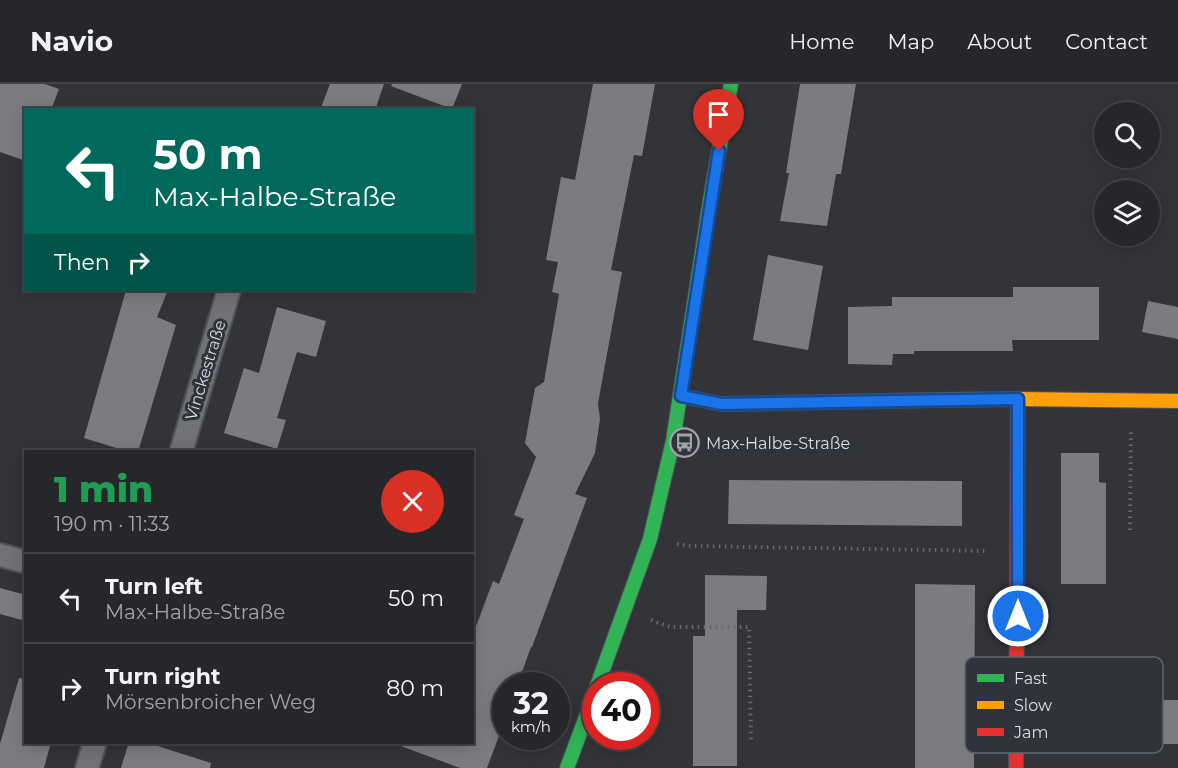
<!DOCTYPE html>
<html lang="en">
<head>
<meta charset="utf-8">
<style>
	body { margin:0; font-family:Montserrat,sans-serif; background:#2e2f33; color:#f1f3f6; height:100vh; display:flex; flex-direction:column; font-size:22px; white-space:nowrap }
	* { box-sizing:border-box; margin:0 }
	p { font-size:20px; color:#a4a5a9 }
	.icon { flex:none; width:33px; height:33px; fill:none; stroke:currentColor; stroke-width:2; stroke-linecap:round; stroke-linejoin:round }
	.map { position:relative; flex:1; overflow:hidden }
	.details { position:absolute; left:24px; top:366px; width:450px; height:294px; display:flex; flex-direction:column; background:#26272b; border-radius:0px; box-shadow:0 3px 15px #0003,0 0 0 2px #424447 }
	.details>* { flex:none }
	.hud { position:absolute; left:24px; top:24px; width:450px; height:183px; border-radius:0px; box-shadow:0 3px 15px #0003,0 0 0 2px #424447; background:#00695c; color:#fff; overflow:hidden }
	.buttons { position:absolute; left:1094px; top:18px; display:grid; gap:12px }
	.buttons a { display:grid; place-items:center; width:66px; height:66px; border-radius:50%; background:#26272b; box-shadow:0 3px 15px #0003,0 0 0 2px #424447; font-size:30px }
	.speed { position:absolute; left:492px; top:588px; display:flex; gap:12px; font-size:30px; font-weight:700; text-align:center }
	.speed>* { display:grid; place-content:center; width:78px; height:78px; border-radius:50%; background:#26272b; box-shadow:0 3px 15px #0003,0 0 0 2px #424447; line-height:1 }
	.speed small { font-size:15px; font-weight:400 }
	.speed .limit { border:9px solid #d22; background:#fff; color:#111 }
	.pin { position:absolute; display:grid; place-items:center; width:51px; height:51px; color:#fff; margin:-62px -26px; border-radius:50% 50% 50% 0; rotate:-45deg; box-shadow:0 0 6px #0007 }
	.pin .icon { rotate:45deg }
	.me { position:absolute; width:66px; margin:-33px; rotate:0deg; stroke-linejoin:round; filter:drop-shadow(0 0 4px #0008) }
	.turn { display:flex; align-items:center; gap:21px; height:126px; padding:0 30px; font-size:27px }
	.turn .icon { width:78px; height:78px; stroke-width:2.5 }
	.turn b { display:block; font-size:42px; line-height:51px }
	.then { display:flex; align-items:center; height:57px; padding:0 30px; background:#0003; gap:12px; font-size:22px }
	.round { display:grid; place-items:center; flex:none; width:63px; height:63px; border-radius:32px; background:#2e2f33 }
	.head { display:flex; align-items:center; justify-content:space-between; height:102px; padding:0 30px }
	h1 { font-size:36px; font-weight:800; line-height:45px; color:#1e9e55 }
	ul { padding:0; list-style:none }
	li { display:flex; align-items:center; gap:18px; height:90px; padding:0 30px; border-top:2px solid #424447 }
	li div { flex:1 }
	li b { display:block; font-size:22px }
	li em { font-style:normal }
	header { display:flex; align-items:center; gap:36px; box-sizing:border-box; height:84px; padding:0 30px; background:#26272b; border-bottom:2px solid #424447 }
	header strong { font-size:28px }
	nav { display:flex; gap:33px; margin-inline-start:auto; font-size:21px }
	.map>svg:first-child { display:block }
	.building { fill:#7b7c80 }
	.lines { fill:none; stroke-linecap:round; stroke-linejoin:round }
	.street-casing { stroke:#525357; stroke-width:26 }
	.fast-casing { stroke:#525357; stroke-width:16 }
	.slow-casing { stroke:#525357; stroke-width:16 }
	.jam-casing { stroke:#525357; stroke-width:16 }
	.path { stroke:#696a6e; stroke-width:4; stroke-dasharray:1.5 4.5; stroke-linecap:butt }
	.street { stroke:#717276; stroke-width:22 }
	.fast { stroke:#30b455; stroke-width:14 }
	.slow { stroke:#ff9f0a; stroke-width:14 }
	.jam { stroke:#e5322d; stroke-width:14 }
	.route-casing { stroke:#114b97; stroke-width:15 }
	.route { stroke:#1a73e8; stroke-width:10 }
	.labels { text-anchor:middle; stroke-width:6; stroke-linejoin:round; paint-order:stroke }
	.street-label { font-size:16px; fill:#dddee4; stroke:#30333c }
	.poi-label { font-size:16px; fill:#dddee4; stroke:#30333c; text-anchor:start }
	.key { fill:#30333c; stroke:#64666e; stroke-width:1.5 }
	.key-label { font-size:16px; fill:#dddee4 }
</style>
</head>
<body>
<header>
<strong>Navio</strong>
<nav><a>Home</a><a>Map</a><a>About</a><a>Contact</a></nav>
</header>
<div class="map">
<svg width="1178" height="684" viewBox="0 0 1178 684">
	<rect width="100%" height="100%" fill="#333439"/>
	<!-- building -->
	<path class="building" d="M0,0h45l14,5 -8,21h-25v51l-26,-9z
		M330,0h54l-9,26h-55z
		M392,0h70l-10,25 -61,-23z
		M593,0h62l-13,72 -8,-1 -23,115 11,2 -24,131 2,16 -5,34 -20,41 12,4 -55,149h-1l-14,39h-11v31l-19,51h-27l-62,-23v-3h74v-105l21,-56 6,3 25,-65 -10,-4 22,-58 -11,-14 10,-55 9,-6 15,-88 -7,-2 6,-30 -12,-2 15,-83 14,3z
		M800,0h56l-15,90h-5l-9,52 -47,-5 9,-48h-3z
		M768,171l55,11 -15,84 -55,-10z
		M1013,203h86v53h-87l1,11h-99v3h-21l-1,11 -44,-1v-57l44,-1v-9h121z
		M126,206h42l-11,27 19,8 -38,127h-9l-45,-14z
		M1148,217l30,6v32l-36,-7z
		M277,223l49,14 -10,36 -19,-5 -20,66 9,2 -9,29 -53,-16 20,-65 15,5z
		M1061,369h38v29l7,1v101h-45z
		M729,396l233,1v45l-234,-2z
		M705,491l62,1 -1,34h-29v156h-44v-130h12z
		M915,500l60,1 -1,183h-59z
		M0,504l26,7v26l-26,-7z
		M19,594l7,1v63h25l-7,26h-44v-24z
		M1053,615l125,1v44h-126z
		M129,658h16l66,21 -1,5h-89z"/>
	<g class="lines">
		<defs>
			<path id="street" d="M181,368l48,-162
				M0,471l26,7
				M87,684l8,-26"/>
			<path id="fast" d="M597,602l53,-147 23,-98 38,-246 20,-111
				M567,684l29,-78"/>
			<path id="slow" d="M934,316l84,-1 160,2"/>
			<path id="jam" d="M681,312l41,8 212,-4
				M1016,684l2,-369"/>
		</defs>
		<!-- street casing -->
		<use href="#street" class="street-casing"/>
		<!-- fast casing -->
		<use href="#fast" class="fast-casing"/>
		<!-- slow casing -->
		<use href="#slow" class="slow-casing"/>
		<!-- jam casing -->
		<use href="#jam" class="jam-casing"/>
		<!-- path -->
		<path class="path" d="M1130,446l1,-102
			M677,460l15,2 296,5
			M651,536l19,7h79l2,115"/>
		<!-- street -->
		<use href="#street" class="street"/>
		<!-- fast -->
		<use href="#fast" class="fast"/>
		<!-- slow -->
		<use href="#slow" class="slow"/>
		<!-- jam -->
		<use href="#jam" class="jam"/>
	</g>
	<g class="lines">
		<defs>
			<path id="route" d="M719,67l-38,245 41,8 296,-5v217"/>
		</defs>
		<!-- route casing -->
		<use href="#route" class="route-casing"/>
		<!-- route -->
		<use href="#route" class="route"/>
	</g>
	<!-- icons -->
	<defs>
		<symbol id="bus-ring" viewBox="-11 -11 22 22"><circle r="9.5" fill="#30333c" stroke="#a2a2a8" stroke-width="1.5"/><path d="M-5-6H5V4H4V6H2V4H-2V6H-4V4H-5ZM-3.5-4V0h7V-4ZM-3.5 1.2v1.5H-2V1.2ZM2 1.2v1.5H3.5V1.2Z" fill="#a2a2a8"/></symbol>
	</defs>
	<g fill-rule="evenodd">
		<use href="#bus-ring" x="668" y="342" width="33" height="33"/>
	</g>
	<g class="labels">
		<!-- street labels -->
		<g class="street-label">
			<text transform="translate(205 286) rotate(-73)" y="6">Vinckestraße</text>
		</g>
		<!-- poi labels -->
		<g class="poi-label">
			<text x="706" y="365">Max-Halbe-Straße</text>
		</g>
	</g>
	<!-- legend -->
	<rect x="965" y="573" width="198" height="96" rx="9" class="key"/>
	<rect x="977" y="590" width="27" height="8" fill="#30b455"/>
	<rect x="977" y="617" width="27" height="8" fill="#ff9f0a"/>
	<rect x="977" y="644" width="27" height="8" fill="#e5322d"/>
	<g class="key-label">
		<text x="1014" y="600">Fast</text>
		<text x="1014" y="627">Slow</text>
		<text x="1014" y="654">Jam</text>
	</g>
</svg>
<div class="buttons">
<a><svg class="icon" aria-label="search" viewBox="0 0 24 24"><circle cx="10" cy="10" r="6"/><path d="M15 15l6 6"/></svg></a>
<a><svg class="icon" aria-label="layers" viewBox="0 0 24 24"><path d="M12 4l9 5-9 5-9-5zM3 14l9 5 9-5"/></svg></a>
</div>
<div class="speed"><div>32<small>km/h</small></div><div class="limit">40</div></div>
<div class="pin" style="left:719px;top:67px;background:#d93025"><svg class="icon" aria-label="arrive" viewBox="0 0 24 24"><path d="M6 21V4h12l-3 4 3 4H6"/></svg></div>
<svg class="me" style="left:1018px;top:532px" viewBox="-20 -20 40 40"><circle r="17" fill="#1a73e8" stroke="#fff" stroke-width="3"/><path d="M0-11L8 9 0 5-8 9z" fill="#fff"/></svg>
<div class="hud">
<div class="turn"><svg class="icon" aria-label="left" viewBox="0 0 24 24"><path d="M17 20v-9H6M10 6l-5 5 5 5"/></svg><div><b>50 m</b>Max-Halbe-Straße</div></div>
<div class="then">Then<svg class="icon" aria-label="right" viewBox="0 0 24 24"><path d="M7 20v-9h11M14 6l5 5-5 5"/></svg></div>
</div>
<section class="details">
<div class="head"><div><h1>1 min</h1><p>190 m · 11:33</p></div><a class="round" style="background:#d93025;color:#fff"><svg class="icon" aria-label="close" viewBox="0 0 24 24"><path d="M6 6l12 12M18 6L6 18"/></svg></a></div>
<ul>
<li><svg class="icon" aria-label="left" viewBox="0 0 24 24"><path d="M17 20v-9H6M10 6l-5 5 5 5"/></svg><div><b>Turn left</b><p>Max-Halbe-Straße</p></div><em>50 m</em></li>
<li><svg class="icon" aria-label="right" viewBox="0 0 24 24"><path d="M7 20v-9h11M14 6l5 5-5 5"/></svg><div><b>Turn right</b><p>Mörsenbroicher Weg</p></div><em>80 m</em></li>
</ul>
</section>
</div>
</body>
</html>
